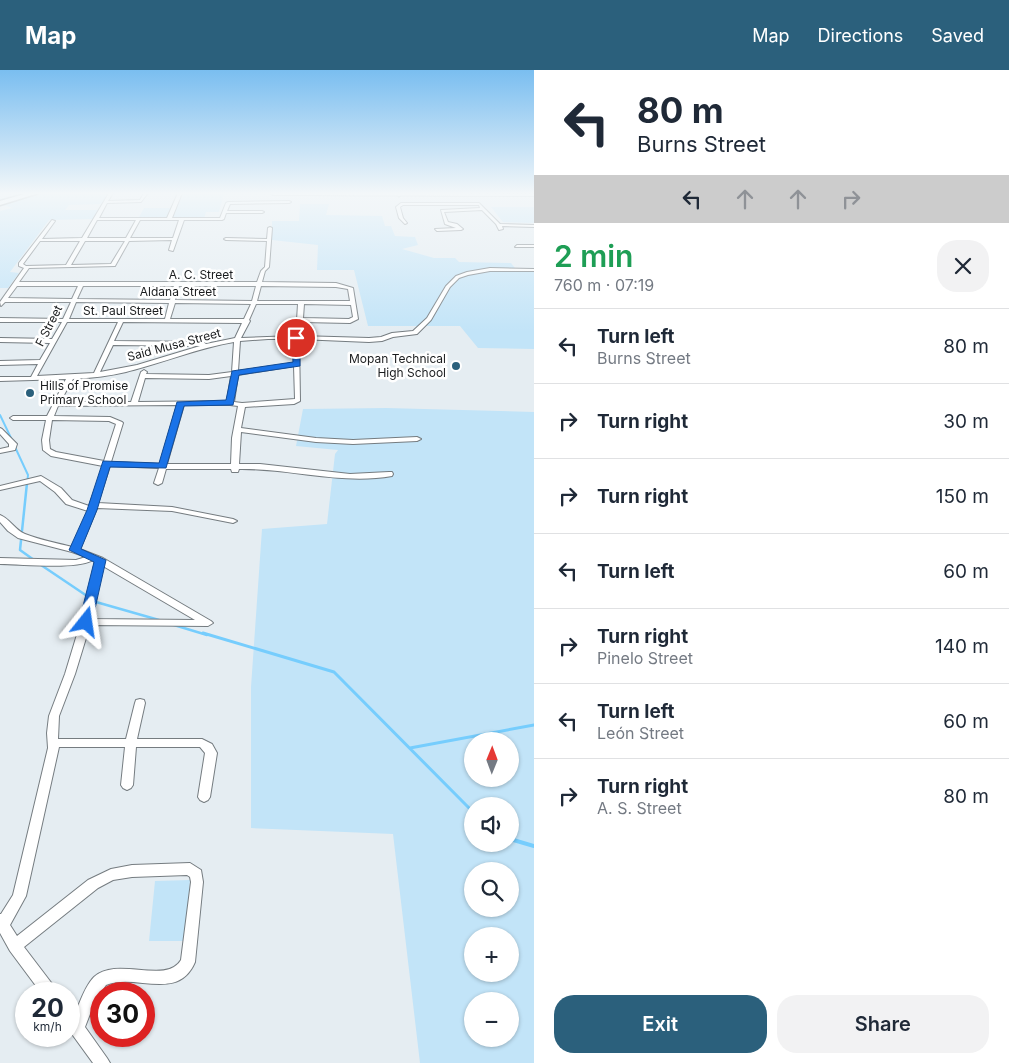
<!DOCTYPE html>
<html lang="en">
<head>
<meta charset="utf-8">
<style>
	body { margin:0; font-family:Inter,sans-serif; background:#f2f2f3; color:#1f2937; height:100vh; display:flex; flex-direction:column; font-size:19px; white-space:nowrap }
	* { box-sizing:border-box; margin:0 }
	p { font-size:16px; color:#747a83 }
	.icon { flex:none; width:28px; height:28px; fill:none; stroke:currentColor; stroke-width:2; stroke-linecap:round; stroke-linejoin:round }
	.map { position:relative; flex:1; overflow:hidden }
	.sheet { display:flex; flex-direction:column; background:#fff; width:475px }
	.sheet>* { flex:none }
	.hud { background:#fff; color:#1f2937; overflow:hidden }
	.needle { width:32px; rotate:1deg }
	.tools { position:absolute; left:464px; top:662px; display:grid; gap:10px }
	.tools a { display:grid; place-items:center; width:55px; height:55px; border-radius:50%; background:#fff; box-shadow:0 1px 4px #0004; font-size:25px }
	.speed { position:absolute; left:15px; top:912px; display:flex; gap:10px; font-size:25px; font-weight:700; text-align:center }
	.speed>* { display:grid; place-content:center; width:65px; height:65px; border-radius:50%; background:#fff; box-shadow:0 1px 4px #0004; line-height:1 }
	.speed small { font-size:12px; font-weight:400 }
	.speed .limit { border:8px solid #d22; background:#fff; color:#111 }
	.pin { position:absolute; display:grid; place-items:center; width:42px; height:42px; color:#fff; margin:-21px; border:2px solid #fff; border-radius:50%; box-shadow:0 1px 5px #0007 }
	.me { position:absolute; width:55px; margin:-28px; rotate:15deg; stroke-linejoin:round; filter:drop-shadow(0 0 4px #0008) }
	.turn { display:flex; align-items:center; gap:18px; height:105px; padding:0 20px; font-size:22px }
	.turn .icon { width:65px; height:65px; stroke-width:2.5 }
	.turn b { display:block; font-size:35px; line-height:42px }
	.lanes { display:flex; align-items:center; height:48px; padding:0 20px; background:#0003; justify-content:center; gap:25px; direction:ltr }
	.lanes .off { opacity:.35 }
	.round { display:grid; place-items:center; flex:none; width:52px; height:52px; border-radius:20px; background:#f2f2f3 }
	.summary { display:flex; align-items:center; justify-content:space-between; height:85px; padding:0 20px }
	h1 { font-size:30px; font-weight:600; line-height:38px; color:#1e9e55 }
	.button { display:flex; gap:10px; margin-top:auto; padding:10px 20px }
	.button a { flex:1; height:58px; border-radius:20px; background:#2b607c; color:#fff; font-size:20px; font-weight:600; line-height:58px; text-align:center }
	.button a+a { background:#f2f2f3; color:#1f2937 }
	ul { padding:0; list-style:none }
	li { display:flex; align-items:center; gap:15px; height:75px; padding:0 20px; border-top:1px solid #e0e1e3 }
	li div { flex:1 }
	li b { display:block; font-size:19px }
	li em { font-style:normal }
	header { display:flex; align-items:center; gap:30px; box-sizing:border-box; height:70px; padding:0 25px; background:#2b607c; color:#fff }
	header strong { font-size:24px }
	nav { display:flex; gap:28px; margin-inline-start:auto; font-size:18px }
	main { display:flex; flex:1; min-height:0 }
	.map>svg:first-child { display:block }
	.green { fill:#c2e4f8; fill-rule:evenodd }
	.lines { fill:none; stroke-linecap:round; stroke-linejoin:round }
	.stream-far3 { stroke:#76cdfd; stroke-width:2 }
	.stream-far2 { stroke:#76cdfd; stroke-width:2.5 }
	.stream-far1 { stroke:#76cdfd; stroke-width:3 }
	.stream { stroke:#76cdfd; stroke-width:4 }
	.street-casing { stroke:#757c80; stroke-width:2 }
	.secondary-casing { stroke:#757c80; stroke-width:3 }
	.highway-casing { stroke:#757c80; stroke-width:3 }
	.street { fill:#fff; fill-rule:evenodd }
	.secondary { fill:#fff; fill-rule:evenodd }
	.highway { fill:#fff; fill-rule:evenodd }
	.route { fill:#1a73e8; stroke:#114b97 }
	.poi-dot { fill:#2b607c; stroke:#fff; stroke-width:2 }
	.labels { text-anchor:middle; stroke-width:5; stroke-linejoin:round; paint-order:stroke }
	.far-street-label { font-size:12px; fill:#1a1c1e; stroke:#fff }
	.far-poi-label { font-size:12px; fill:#1a1c1e; stroke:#fff; text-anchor:end }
</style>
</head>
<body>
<header>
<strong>Map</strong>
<nav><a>Map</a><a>Directions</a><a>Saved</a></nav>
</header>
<main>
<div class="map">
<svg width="534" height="993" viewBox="0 0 534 993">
	<rect width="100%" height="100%" fill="#e5edf2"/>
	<!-- green -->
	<path class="green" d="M23,123h82l4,2 -5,9 -35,1 -4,5h35l-5,9 -46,1 -39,52 9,1 -11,15h-8v-77l13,-3 -13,-4v-5z
		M181,123h43l-5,19h-13l-2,7 -34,-1z
		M300,134h29l-3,11 56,1 3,10h6l4,10 20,1 3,8 -16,4 32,9h21l4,4 52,1 7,9h16v77l-56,-1 -18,-22h-92l-14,-56h-37l1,-25 -46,-5v-19h27z
		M491,137h43v16l-31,-1z
		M144,138h29l-4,10 -31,1z
		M386,338l148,4v651h-114l-27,-229 -142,-6v-141l11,-158 65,-5 8,-70 3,-4 -42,-4 7,-37zM472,671h38v38h-38zM472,736h38v38h-38zM472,801h38v38h-38zM472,866h38v38h-38zM472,931h38v38h-38z
		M190,810l-5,61h-36l6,-60z"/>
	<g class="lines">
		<!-- stream-far3 -->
		<path class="stream-far3" d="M0,345l12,25
			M15,377l13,28 -1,9"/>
		<!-- stream-far2 -->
		<path class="stream-far2" d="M27,413l-7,67 14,10
			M41,495l55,37 63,18
			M174,555l33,10"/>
		<!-- stream-far1 -->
		<path class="stream-far1" d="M203,563l131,39 138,139
			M410,678l124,-23"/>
		<!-- stream -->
		<path class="stream" d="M510,769l24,7"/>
		<defs>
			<path id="street" d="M109,123h4l-5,8 32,-1 4,-7h4l-7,9 -34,1 -8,15h68l11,-25h4l-10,25h48l6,-15 2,-1 61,-1 2,1 -2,1 -59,1 -3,7h35l2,1 -2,1h-36l-2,6 -2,1h-38l-11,31 -4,-1 3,-10 -43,1 -14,25 -86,2 -10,14h238l4,-11 4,-4 2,-26 -41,-1 -2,-1 2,-1 41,1 1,-11 2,-1 2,1 -3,39 -4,4 -3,11 74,1 17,5 5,31 -8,4 -48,-1 -3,14 70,2 12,-1 11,-4 21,-2 14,-13 19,-32 10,-10 11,-4 23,-4 44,1v2h-44l-22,4 -9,3 -9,9 -19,33 -14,14 -24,3 -11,4 -13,1 -70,-3 1,62 -6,3 -49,3 -4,21 75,10 37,2 64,-3 4,2 -4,2 -64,3 -37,-2 -75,-10 -2,32h21l90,10 39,-2h3l1,2 -1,2c-51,9 -103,-8 -153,-7l-1,3h-6l-1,-3h-65l-4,14 -4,2 -4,-2 5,-15 -49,-2 -12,37 74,4 61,12 4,2 -4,2 -61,-12 -75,-3 -17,41 23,9 108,63 2,2 -5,3 -118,-1 -15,49 -16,42 -1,23h68l9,-36 1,-3 4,-1 4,1 1,3 -8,36h65l10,5 5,9 -7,44 -2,3 -4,2 -4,-2 -2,-3 7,-44 -5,-6h-64l-3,38 -2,3 -4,2 -4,-2 -2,-3 4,-38h-66l-33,149 -16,29 7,11 71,-56 23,-11 21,-4 58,-2 11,7 2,12 -8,80c-17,40 -59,11 -89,23l-11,16 -10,26 22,31 3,5h-17l-24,-33v-19l6,3c5,-12 10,-28 19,-37 23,-21 72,8 87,-17l10,-78 -1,-5 -3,-2 -55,2 -19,3 -15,8 -74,59 32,42 2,5h-16l-32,-43 -10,-18v-19h1l12,-19 35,-147 -1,-15 2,-17 16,-42 20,-66 10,-47 -2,-1c-15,10 -73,4 -93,4v-6l76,2 10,-3 -14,-5 -54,-14 -10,-7 -8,-9v-7c10,4 15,15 25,19 15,6 32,9 47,13l16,-36 -22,-7 -11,-12 -15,-11 -40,9v-4l41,-10 20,12 11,12 17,6 14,-40 -52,-10 -8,-6 -1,-10 4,-20h-33l-3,-2 3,-2h34l19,-37 -66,2v-4h31l7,-13 -38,1v-4l40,-1 10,-17 -50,-1v-4l52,1 10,-17h-62v-4l63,1 8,-17h-66l-4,4 -1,-4 24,-34 -5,-2v-3l33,-43 3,1 -13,18 40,-1zM97,150h39l-10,18h-39zM140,150h39l-6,18h-43zM40,171h40l-14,24 -40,1 -3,-2zM85,171h40l-14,23 -40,1zM17,216h61l-6,13 -64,-1zM83,216h91l-4,14 -93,-1zM179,216h77l-4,15 -77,-1zM261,216l75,1 12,2 2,12h-93zM76,232l93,1 -4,16h-96zM175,233l76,1 -7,15h-74zM256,234h42l-1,16 -3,16 -53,2 9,-17 -1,-1zM304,234l47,1 2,12 -4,2 -46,-1zM67,252h51l-24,51 -57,3zM123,252l119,1 -7,15 -29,6 -3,-2 -89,-1zM268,269h25l1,24 -56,8 2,-30zM234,272l-2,30 -23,3 -63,-1 1,-2 -3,-2 -3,2 -10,30h-71l13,-23c18,-1 36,-3 53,-7 37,-9 71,-24 108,-30zM113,275l87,1 -63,19 -37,7zM294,296l1,33 -53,4 -8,-1 4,-27zM231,306l-4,25 -89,1 7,-24 64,1zM177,335l-17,59 -49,-2 12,-39 -1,-1 -12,-5 -56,-1 4,-10zM184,335h46l8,1 -6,32 -1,26h-64zM52,350l57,1 7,3 -12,37 -48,-9 -6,-3 -1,-9zM103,496l92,54 -104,-1z
				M272,123l262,1v2l-261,-1 -2,-1z
				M401,133h78l21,21 34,1v2l-32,-1 1,3 -4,1 -3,-6 -14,-14 -38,2 4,10 9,2 6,5 -2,1 -24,1 -2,-2 21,-1 -11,-4 -4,-14 39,-2 -1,-3h-76l-3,2 3,11 4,5 -2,1 -6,-6 -3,-11z
				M517,175h17v2h-19z
				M0,358l2,1 15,15 -2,6 -15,3v-4l9,-2v-3l-9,-10z"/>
			<path id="secondary" d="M395,123h6l1,1 -3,2z"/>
			<path id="highway" d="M28,123h11l-39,12v-4z"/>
		</defs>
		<!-- street casing -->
		<use href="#street" class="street-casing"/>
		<!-- secondary casing -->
		<use href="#secondary" class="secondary-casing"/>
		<!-- highway casing -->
		<use href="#highway" class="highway-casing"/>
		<!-- street -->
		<use href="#street" class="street"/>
		<!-- secondary -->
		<use href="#secondary" class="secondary"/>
		<!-- highway -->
		<use href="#highway" class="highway"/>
	</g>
	<!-- sky -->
	<linearGradient id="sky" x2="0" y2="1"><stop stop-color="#7abef0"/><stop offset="0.47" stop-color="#f3f7f9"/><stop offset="1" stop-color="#f3f7f9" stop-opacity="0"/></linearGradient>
	<rect width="534" height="262" fill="url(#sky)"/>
	<!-- route -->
	<path class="route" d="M296,266l4,2v28l-61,9 -6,30 -49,1 -18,62 -56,-1 -13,43 -16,39 25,11 -14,62 -2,3h-9l-2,-3 15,-60 -25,-12 18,-40 16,-49 56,2 18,-61 49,-2 6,-29 61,-9 -1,-24z"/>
	<!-- markers -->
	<g class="poi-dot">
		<circle cx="456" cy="296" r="5"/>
		<circle cx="30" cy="323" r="5"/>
	</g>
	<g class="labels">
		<!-- far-street labels -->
		<g class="far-street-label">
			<text x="201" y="209">A. C. Street</text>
			<text x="178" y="226">Aldana Street</text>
			<text x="123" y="245">St. Paul Street</text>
			<text transform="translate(49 256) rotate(-63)" y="4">F Street</text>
			<text transform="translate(174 275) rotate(-15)" y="4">Said Musa Street</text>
		</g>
		<!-- far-poi labels -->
		<g class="far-poi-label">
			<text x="446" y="293">Mopan Technical<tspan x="446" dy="14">High School</tspan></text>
			<text x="40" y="320" text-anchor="start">Hills of Promise<tspan x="40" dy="14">Primary School</tspan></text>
		</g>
	</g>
</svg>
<div class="tools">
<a><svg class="needle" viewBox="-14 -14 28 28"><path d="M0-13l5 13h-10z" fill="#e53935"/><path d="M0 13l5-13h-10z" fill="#747a83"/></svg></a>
<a><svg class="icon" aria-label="sound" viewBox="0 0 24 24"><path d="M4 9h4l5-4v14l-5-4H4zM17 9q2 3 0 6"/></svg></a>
<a><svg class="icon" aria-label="search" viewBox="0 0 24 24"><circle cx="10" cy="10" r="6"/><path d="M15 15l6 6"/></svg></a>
<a>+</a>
<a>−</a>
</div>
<div class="speed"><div>20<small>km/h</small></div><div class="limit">30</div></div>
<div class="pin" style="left:296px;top:268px;background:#d93025"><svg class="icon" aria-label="arrive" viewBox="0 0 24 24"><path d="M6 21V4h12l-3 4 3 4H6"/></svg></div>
<svg class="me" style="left:86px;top:552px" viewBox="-20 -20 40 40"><path d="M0-17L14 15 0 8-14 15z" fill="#1a73e8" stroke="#fff" stroke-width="4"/></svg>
</div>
<section class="sheet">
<div class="hud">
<div class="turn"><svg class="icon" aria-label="left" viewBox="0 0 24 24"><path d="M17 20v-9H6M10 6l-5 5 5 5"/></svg><div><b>80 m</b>Burns Street</div></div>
<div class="lanes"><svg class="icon" aria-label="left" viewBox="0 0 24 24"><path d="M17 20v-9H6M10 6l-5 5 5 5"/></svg><svg class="icon off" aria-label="ahead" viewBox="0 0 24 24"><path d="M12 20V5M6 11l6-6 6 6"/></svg><svg class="icon off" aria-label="ahead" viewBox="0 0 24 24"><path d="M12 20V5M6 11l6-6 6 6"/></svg><svg class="icon off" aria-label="right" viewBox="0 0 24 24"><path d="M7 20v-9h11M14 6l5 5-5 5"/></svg></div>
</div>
<div class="summary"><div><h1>2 min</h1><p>760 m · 07:19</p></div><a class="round"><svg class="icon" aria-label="close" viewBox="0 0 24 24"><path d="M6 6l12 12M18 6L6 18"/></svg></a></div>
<ul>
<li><svg class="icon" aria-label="left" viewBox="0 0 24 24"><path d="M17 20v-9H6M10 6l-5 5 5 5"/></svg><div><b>Turn left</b><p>Burns Street</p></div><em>80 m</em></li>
<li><svg class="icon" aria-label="right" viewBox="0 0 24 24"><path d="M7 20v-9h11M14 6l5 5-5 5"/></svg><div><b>Turn right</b></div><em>30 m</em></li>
<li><svg class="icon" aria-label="right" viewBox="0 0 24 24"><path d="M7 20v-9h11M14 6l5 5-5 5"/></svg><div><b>Turn right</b></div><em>150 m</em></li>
<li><svg class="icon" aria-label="left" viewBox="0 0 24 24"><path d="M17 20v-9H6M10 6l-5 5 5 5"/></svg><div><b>Turn left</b></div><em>60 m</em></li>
<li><svg class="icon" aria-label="right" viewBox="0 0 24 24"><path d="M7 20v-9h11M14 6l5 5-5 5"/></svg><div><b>Turn right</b><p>Pinelo Street</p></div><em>140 m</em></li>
<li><svg class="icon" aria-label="left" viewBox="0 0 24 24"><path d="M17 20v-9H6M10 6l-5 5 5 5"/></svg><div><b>Turn left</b><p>León Street</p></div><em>60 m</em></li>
<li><svg class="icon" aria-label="right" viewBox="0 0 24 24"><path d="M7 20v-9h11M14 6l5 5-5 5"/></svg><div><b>Turn right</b><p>A. S. Street</p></div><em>80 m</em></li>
</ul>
<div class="button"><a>Exit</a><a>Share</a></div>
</section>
</main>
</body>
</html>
